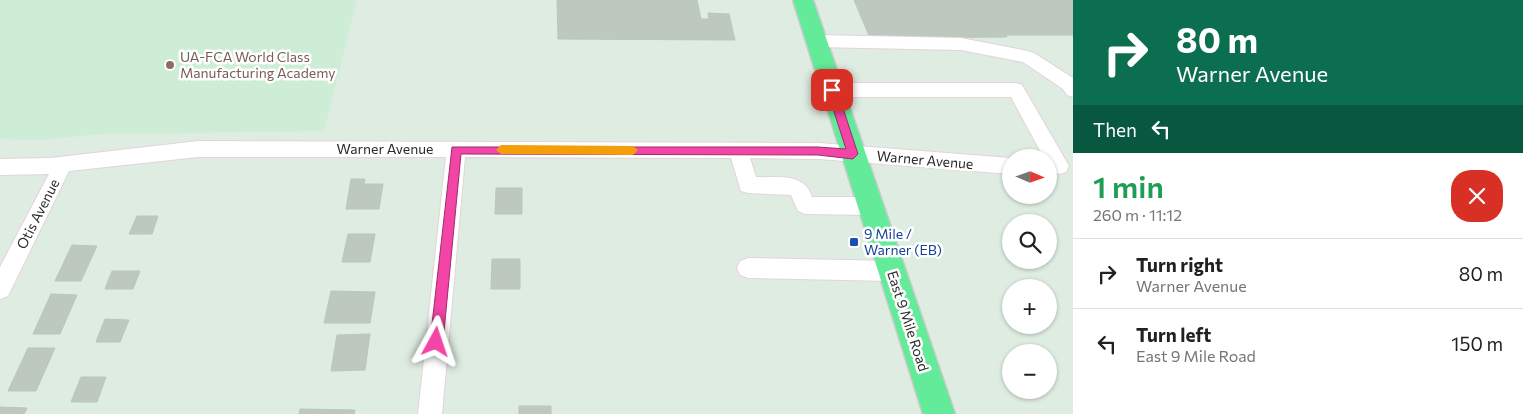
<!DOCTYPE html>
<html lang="en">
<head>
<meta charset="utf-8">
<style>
	body { margin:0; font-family:Commissioner,sans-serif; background:#f6f6f6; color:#202124; height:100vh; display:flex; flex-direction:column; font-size:19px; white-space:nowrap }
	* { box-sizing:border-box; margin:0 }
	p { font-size:16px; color:#757577 }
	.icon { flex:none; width:28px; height:28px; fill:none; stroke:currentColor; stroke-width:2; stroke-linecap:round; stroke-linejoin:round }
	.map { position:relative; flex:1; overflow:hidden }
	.sheet { display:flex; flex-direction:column; background:#fff; width:450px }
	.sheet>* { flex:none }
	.top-card { background:#0b6e4f; color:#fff; overflow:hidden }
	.needle { width:32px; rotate:92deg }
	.buttons { position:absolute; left:1002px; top:149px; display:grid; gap:10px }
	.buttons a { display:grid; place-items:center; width:55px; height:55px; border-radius:50%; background:#fff; box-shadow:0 1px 4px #0004; font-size:25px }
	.pin { position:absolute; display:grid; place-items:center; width:42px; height:42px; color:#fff; margin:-21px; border-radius:10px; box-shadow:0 2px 8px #0006 }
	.me { position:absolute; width:55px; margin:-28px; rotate:5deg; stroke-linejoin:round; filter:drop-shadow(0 0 4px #0008) }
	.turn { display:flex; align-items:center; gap:18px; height:105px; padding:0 20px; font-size:22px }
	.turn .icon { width:65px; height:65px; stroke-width:2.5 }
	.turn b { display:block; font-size:35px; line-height:42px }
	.then { display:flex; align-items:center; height:48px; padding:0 20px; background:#0003; gap:10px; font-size:19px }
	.round { display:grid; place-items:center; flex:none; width:52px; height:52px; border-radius:20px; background:#f6f6f6 }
	.headline { display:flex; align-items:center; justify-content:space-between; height:85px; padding:0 20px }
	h1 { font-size:30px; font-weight:600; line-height:38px; color:#1e9e55 }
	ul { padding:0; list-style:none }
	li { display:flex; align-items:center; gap:15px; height:70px; padding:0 20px; border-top:1px solid #e0e0e0 }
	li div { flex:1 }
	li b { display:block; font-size:19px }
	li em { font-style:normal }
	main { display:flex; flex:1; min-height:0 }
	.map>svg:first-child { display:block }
	.education { fill:#ceedd7 }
	.building { fill:#bdc8bf; stroke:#b7c8bc }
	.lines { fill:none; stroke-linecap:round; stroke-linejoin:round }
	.minor-casing { stroke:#e3d3dc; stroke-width:2 }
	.major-casing { stroke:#ccc; stroke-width:3 }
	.minor { fill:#fff; fill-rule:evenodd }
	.major { fill:#64eb99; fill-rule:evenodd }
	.route { fill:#f245a6; stroke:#9d2d6c }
	.slow { fill:#f59e0b }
	.education-dot { fill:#8d6e63; stroke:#fff; stroke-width:2 }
	.transit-dot { fill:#1a4fb4; stroke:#fff; stroke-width:2 }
	.labels { text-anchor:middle; stroke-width:5; stroke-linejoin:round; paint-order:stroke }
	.education-label { font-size:14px; fill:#785e54; stroke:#fff; text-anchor:start }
	.street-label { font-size:14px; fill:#2b2b2b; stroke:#fff }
	.transit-label { font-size:14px; fill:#164399; stroke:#fff; text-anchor:start }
</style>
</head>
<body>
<main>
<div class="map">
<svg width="1073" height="414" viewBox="0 0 1073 414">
	<rect width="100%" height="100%" fill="#deece1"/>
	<!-- education -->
	<path class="education" d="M0,0h357l-33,131 -219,3 -66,6 -39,-1z"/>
	<!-- building -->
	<path class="building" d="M557,0h140l4,19h8l-1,-6 21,1 6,26 -177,-1z
		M854,0h219v35h-67l1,2 -137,1z
		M351,179h14l-1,5h19l-4,25h-33z
		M496,188h26v26h-27z
		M137,216h21l-6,18h-23z
		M348,234h27l-5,28h-28z
		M72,245l25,1 -16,35h-26z
		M492,259h28v30h-29z
		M112,271h28l-7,18h-28z
		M331,291l44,1 -5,31h-46z
		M51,294l26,1 -17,39h-27z
		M105,319l24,1 -9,22h-24z
		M370,334l-5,36 -34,1 6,-36z
		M28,348h27l-19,43h-28z
		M81,377h25l-9,25h-26z
		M519,406h32v8h-32z
		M0,407l27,1 -3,6h-24z
		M300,409l55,1 -1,4h-55z"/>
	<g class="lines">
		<defs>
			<path id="minor" d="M816,35l145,3 67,13 6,2 39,25v19l-6,-2 -4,-6 -40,-27 -62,-12 -145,-3 -6,-2 -2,-4 2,-4z
				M832,83h184l6,2 47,81 -3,6 -7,2 -7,-2 -3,-7v-7h-5l-33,-61h-179l-6,-2 -3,-5 3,-5z
				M198,141l621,2 192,15v16l-192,-15 -69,-1 6,19c21,1 49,-5 56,20h58l7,3 3,6 -3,6 -7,3 -65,-1 -7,-3 -7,-16 -43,-2 -7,-2 -10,-33 -266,-1 -23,257h-24l28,-257h-248l-129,14 -61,125 -8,3v-32l49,-93 -49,1v-16l51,-1z
				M748,258l143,3 8,3 3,7 -3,7 -8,3 -143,-3 -8,-3 -3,-7 3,-7z"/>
			<path id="major" d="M793,0h20l142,414h-32z"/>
		</defs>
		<!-- minor casing -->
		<use href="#minor" class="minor-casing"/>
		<!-- major casing -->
		<use href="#major" class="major-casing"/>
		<!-- minor -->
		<use href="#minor" class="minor"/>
		<!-- major -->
		<use href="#major" class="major"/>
	</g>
	<!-- route -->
	<path class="route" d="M832,86l5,4 21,64 -5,5 -35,-4 -357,-1 -18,188 -2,5 -5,1 -4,-1 -2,-5 22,-195h366l28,2 -19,-59z"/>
	<!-- slow -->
	<path class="slow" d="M501,145l132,1 5,4 -5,5 -132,-1 -5,-4z"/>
	<!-- markers -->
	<circle class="education-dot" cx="170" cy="65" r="5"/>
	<rect class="transit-dot" x="849" y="237" width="10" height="10" rx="2.5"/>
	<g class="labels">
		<!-- education labels -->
		<g class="education-label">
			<text x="180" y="62">UA-FCA World Class<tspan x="180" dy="16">Manufacturing Academy</tspan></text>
		</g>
		<!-- street labels -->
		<g class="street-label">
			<text x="385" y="154">Warner Avenue</text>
			<text transform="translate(925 160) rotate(5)" y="5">Warner Avenue</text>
			<text transform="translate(38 214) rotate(-63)" y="5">Otis Avenue</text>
			<text transform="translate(908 321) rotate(72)" y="5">East 9 Mile Road</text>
		</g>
		<!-- transit labels -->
		<g class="transit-label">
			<text x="864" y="239">9 Mile /<tspan x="864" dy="16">Warner (EB)</tspan></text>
		</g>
	</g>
</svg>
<div class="buttons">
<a><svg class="needle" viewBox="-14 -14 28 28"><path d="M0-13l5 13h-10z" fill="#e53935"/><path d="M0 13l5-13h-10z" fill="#757577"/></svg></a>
<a><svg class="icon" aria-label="search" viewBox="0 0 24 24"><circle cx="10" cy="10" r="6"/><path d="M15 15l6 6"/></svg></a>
<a>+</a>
<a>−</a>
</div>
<div class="pin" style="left:832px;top:90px;background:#d93025"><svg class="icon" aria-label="arrive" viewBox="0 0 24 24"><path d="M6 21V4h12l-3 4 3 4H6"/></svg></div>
<svg class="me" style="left:436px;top:342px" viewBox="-20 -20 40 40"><path d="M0-17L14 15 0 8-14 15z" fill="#f245a6" stroke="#fff" stroke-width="4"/></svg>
</div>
<section class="sheet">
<div class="top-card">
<div class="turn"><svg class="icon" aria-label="right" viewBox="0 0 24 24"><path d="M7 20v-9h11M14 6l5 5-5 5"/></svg><div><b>80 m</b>Warner Avenue</div></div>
<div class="then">Then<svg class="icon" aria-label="left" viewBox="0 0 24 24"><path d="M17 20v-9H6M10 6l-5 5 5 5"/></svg></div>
</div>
<div class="headline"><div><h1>1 min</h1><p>260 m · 11:12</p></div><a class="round" style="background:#d93025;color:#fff"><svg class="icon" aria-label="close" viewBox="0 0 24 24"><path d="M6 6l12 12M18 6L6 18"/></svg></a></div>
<ul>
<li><svg class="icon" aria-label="right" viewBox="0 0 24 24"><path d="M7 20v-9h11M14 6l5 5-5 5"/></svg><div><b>Turn right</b><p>Warner Avenue</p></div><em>80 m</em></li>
<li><svg class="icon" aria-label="left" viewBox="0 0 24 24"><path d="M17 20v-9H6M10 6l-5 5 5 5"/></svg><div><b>Turn left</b><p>East 9 Mile Road</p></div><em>150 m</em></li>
</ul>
</section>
</main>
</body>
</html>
